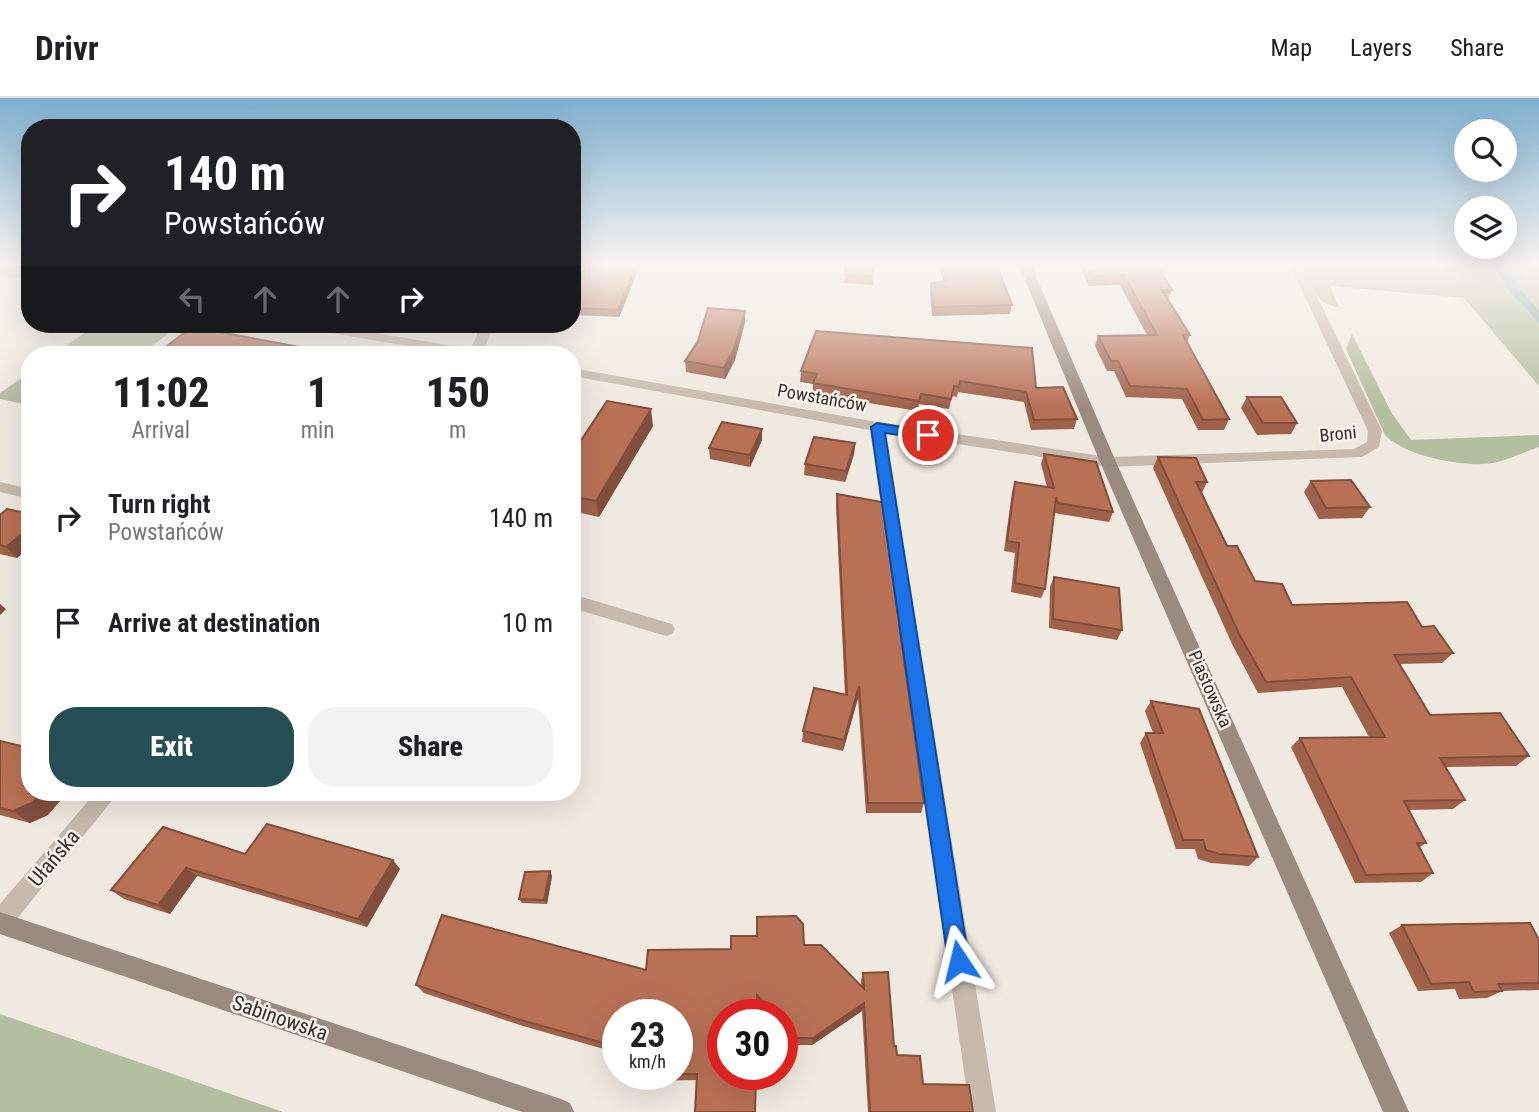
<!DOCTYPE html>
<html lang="en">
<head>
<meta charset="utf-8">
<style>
	body { margin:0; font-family:"Roboto Condensed",sans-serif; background:#f2f2f2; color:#202124; height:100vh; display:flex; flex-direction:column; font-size:26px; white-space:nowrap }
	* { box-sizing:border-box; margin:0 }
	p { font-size:23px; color:#757577 }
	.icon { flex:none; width:38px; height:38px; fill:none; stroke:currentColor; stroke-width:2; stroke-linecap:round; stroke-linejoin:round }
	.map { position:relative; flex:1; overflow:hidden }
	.panel { position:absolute; left:21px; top:248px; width:560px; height:455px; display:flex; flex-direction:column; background:#fff; border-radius:28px; box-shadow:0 7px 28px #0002 }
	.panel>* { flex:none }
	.banner { position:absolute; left:21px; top:21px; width:560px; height:214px; border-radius:28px; box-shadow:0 7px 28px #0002; background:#202124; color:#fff; overflow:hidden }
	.fabs { position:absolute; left:1454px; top:21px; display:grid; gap:14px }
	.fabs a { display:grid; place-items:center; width:63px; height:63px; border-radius:50%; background:#fff; box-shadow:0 7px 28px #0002; font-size:35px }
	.speed { position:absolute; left:602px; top:901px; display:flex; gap:14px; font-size:35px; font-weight:700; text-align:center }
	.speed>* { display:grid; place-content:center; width:91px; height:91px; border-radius:50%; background:#fff; box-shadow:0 7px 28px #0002; line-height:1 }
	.speed small { font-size:18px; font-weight:400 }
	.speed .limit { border:10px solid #d22; background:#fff; color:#111 }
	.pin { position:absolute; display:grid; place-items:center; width:60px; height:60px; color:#fff; margin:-30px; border:4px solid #fff; border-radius:50%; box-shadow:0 2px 7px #0007 }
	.me { position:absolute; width:77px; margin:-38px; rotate:350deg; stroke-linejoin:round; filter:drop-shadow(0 0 5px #0008) }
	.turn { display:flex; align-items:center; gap:24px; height:147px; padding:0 28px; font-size:32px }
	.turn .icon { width:91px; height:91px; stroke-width:2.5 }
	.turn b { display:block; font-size:49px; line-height:60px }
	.lanes { display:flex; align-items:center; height:66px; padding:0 28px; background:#0003; justify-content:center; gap:35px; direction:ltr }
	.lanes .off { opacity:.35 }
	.eta { display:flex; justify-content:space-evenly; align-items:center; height:119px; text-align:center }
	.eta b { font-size:42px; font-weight:800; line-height:49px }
	.primary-button { display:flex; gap:14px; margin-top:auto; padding:14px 28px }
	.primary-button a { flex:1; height:80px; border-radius:28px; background:#254f54; color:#fff; font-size:28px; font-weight:800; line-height:80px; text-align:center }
	.primary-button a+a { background:#f2f2f2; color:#202124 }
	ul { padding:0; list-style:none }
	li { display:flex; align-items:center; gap:21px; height:105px; padding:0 28px }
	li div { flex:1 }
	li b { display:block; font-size:26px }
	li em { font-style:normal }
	header { display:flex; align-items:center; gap:42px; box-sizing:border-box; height:98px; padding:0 35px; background:#fff; border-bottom:2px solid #e0e0e0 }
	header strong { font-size:33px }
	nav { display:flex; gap:38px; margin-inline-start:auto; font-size:24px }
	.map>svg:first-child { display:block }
	.green { fill:#b4bea1 }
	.water { fill:#82a7aa }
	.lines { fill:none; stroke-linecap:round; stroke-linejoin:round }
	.street { fill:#c7baad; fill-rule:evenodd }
	.secondary { fill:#9b8a7f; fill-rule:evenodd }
	.wall { fill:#9f614a }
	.shaded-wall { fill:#824f3c }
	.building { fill:#b97156; stroke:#824f3c; stroke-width:2 }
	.route { fill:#1a73e8; stroke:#114b97; stroke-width:2 }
	.labels { text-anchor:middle; stroke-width:5; stroke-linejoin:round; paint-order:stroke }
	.street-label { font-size:18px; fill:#372f2b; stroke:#f8f3ec }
	.near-street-label { font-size:21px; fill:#372f2b; stroke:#f8f3ec }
</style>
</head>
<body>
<header>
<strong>Drivr</strong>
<nav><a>Map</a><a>Layers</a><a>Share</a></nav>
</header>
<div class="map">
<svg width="1539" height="1014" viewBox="0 0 1539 1014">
	<rect width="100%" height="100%" fill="#f0e9e0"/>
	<!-- green -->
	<path class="green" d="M1303,167h190l16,26 30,32v63l-75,-88 -134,-12 9,21c-23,-2 -28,-22 -36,-42z
		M1506,167h33v45l-19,-21z
		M97,226h71l10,2 -38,29h-87z
		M1352,236l39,78 20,28 128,-5v12c-15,5 -31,13 -46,16 -28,5 -89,-7 -108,-28l-39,-86z
		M30,274v33l-30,-6v-6z
		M0,916l283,98h-283z"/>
	<!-- water -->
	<path class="water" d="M1493,167h13l14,24 19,21v13l-30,-32z"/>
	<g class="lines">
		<!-- street -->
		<path class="street" d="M1290,167h12l80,166 -3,16 -17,10 -254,10 -223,-34 111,679h-26l-100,-682 -298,-54v-8l305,54 231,35 246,-8 13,-7 1,-11z
			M0,168l30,6v8l-30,-6z
			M296,226h27l148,25 10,-25h12l-9,28 3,3h-27l-158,-27z
			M0,384l30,7v10l-30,-7z
			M572,496l100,30 3,5 -3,5 -6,2 -94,-28z
			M95,695h23l-110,137 -8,3v-29z"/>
		<!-- secondary -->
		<path class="secondary" d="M1019,167h12l85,197 293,650h-26l-283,-650z
			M0,814l561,187 9,4 4,9h-52l-522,-178z"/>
	</g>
	<!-- wall -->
	<path class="wall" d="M572,167l64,1 1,7 -18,44 -47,-2z
		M874,167l-1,20 -29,-2 1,-9z
		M939,167h58l15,40 -2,9 -78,2 -2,-24 1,-9 12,-2z
		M1079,167h90l-3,9h-4l10,16 -4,9 22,36 -3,7 42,77 -5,11h-26l-16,-31 -56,-2 -12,-26h-7l-12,-25 3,-10 49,-1 -27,-50 -31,1z
		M745,213v11l-10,38 -10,19 -39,-7 -1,-11z
		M816,233l220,57 41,31 -3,10 -43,1 -7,-28 -66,-10 -1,5 -5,-1 -3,13 -30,-5 -1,7 -105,-17v-10l-13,-2 1,-11z
		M1247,299l50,26 -6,11 -34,1 -16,-27z
		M653,328l-54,91 -27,-6v-57z
		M762,331v11l-12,27 -40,-8 -1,-11z
		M855,345l-1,11 -9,28 -41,-7 1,-11z
		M1044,356l69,58 -4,10 -55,-9 -9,76 -4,9 -30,-6 4,-39 -11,-2 8,-59 3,-10 32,5 -6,-23z
		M1158,359l49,25 -5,11 25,53 28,35 37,24 130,22 31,26 -11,10 -42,1 30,51 99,41 -13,10 -70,1 19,33 -12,9 -45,1 18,33 -6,4 13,26 -12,9 -66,1 -64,-136 9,-9 69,-1 -27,-50 -84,6 -26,-49 -79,-176z
		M1311,383l59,26 -8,11 -43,1 -15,-27z
		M837,396l87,309 -3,10h-55l-8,-115 -15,53 -41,-9 1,-11 42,-36 -9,-188z
		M30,416v33l-13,11 -17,-4v-39z
		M1054,479l68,53 -5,10 -68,-12 1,-41z
		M1151,603l107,156 -9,9 -38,-3 -13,-4 -3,-10h-19l-36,-106 6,-10h7l-8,-22z
		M0,643l48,74 -18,8 -30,-8z
		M201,695h30l-6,8z
		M163,729l82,27 155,15 -33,58 -170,-51 -27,38 -46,-15 -13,-9z
		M550,773l2,5 -5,28 -25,-1 -3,-4z
		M1402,827l137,15v50l-38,1h1l-15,7 -28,1 -4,-10 -37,2 -29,-58z
		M804,847l57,41v-6l2,-7 34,82 26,29 50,28h-105l-6,-101 -50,34h-16l-14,-15v-15h-14l-11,-12 -60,77 -63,1 -3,-6 46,-1 -59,-59v38l-95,-27 -99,-33 -8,-8 230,-15 85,-21z"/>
	<!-- shaded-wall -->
	<path class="shaded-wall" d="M636,168l1,7 -18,44 -1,-7z
		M745,213v11l-10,38 -10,19 -1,-11z
		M651,311l2,17 -54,91 -3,-16z
		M762,331v11l-12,27v-12z
		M855,345l-1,11 -9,28 1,-11z
		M30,429v20l-13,11 -11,-11z
		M0,506l6,5 -6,6z
		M859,588l-1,12 -15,53 1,-11z
		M41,695h26l-19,22 -18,8 -17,-12z
		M217,695h14l-6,8z
		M393,762l7,9 -33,58 -9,-8z
		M186,770l11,8 -27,38 -12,-9z
		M550,773l2,5 -5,28 -3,-4z
		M864,905l-2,8 -50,34 1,-7z"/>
	<!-- building -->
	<path class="building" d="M572,167l64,1 -18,44 -46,-2z
		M846,167h28l-1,11 -28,-2z
		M943,167h54l15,40 -78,2 -3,-24 16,-2z
		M1087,167h70l15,25h-10l28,45h-7l46,84 -26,1 -16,-31 -57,-3 -12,-25h-7l-13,-25 59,-1 -33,-60 -32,1z
		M708,210l37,3 -11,38 -10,19 -39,-7 13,-20z
		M192,229l135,25 -4,3h-168z
		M816,233l216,17 4,40 27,-1 14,32 -43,1 -8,-28 -66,-11 -1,6 -5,-1 -3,13 -30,-5 -2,7 -106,-18 4,-9 -16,-3z
		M1247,299h34l16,26h-34z
		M607,303l44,8 -55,92 -24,-5v-42z
		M722,324l40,7 -12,26 -41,-7z
		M814,339l41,6 -9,28 -41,-7z
		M1044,356l52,8 17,50 -55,-9 -2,-6 -11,92 -30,-6 4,-40 -12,-2 8,-59 39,6z
		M1158,359l38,1 11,24h-11l31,64h10l18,35 27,3 10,21 115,-3 15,25 12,-1 19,27 -59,2 36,60 70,-2 29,43 -89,2 25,42 -61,1 22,42h-9l16,30 -67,2 -66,-137 85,-1 -34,-60 -85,5 -27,-48z
		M1351,382l19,27 -44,1 -15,-27z
		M837,396l45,8 42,301h-56l-9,-117 -15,54 -41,-9 11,-43 33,7z
		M7,411l23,5v13l-24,20 -6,-2v-30z
		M1054,479l65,11 3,42 -69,-11z
		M1151,603l48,8 59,148 -39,-3 -13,-4 -3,-10h-20l-37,-107h17z
		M0,643l30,7v45h11l-9,10 -19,8 -13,-3z
		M267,726l126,36 -35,59 -172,-51 -28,37 -47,-15 52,-63 82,27z
		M550,773l-6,29 -25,-1 6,-27z
		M442,817l204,55 2,-20 83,-1v-13h26v-19l39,-1 7,8 1,21h17l43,44 -1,-16 25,-1 6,74h2l1,9 23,1 3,28 46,1 4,27h-103l-6,-109 -51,35h-17l-14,-15v-8h-7l-18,-20v20h-34v59h33l-1,38h-60l2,-38 -66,1 46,-1v-59h-59v32l-101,-28 -101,-34z
		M1530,825l9,17v43l-41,1 4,7 -28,1 -5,-10 -38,2 -29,-59z"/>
	<!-- sky -->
	<linearGradient id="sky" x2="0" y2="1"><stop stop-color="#7fafcf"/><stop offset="0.54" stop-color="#f8f5f1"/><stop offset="1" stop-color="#f8f5f1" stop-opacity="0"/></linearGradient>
	<rect width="1539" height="309" fill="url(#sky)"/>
	<!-- route -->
	<path class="route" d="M877,325l51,8 6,4 -6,4 -43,-6 84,528 -3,8 -7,3 -8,-3 -3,-8 -77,-534z"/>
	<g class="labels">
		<!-- street labels -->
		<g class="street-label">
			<text transform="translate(822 300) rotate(10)" y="6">Powstańców</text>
			<text transform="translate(1338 336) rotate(-6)" y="6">Broni</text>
			<text transform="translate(1210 591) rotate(66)" y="6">Piastowska</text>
		</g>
		<!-- near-street labels -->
		<g class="near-street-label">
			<text transform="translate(54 760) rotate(-50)" y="7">Ułańska</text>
			<text transform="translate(280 920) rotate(19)" y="7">Sabinowska</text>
		</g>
	</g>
</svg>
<div class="fabs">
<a><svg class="icon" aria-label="search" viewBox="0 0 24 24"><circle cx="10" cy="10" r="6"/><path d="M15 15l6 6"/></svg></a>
<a><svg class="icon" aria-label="layers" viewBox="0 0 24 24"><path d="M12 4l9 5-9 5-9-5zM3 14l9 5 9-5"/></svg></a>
</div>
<div class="speed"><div>23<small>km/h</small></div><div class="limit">30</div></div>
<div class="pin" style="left:928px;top:337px;background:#d93025"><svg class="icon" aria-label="arrive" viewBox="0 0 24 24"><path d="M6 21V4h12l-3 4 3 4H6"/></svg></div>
<svg class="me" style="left:959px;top:863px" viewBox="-20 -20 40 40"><path d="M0-17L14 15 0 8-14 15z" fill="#1a73e8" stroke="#fff" stroke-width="4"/></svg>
<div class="banner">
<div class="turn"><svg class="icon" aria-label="right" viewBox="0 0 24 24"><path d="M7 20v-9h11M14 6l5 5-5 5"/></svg><div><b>140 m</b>Powstańców</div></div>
<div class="lanes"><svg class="icon off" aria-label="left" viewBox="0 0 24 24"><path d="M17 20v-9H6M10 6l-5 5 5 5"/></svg><svg class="icon off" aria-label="ahead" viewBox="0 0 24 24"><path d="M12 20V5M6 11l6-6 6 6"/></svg><svg class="icon off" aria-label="ahead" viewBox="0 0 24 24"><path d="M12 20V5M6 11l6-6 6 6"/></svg><svg class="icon" aria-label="right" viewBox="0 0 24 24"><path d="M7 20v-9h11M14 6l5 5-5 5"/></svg></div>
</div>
<section class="panel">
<div class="eta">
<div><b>11:02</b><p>Arrival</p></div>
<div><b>1</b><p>min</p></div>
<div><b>150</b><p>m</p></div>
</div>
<ul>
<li><svg class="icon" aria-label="right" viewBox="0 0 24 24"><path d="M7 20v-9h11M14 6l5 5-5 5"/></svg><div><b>Turn right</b><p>Powstańców</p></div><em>140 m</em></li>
<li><svg class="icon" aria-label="arrive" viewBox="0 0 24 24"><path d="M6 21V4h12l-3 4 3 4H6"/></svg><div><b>Arrive at destination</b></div><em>10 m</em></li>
</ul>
<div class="primary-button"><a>Exit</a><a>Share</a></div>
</section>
</div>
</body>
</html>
